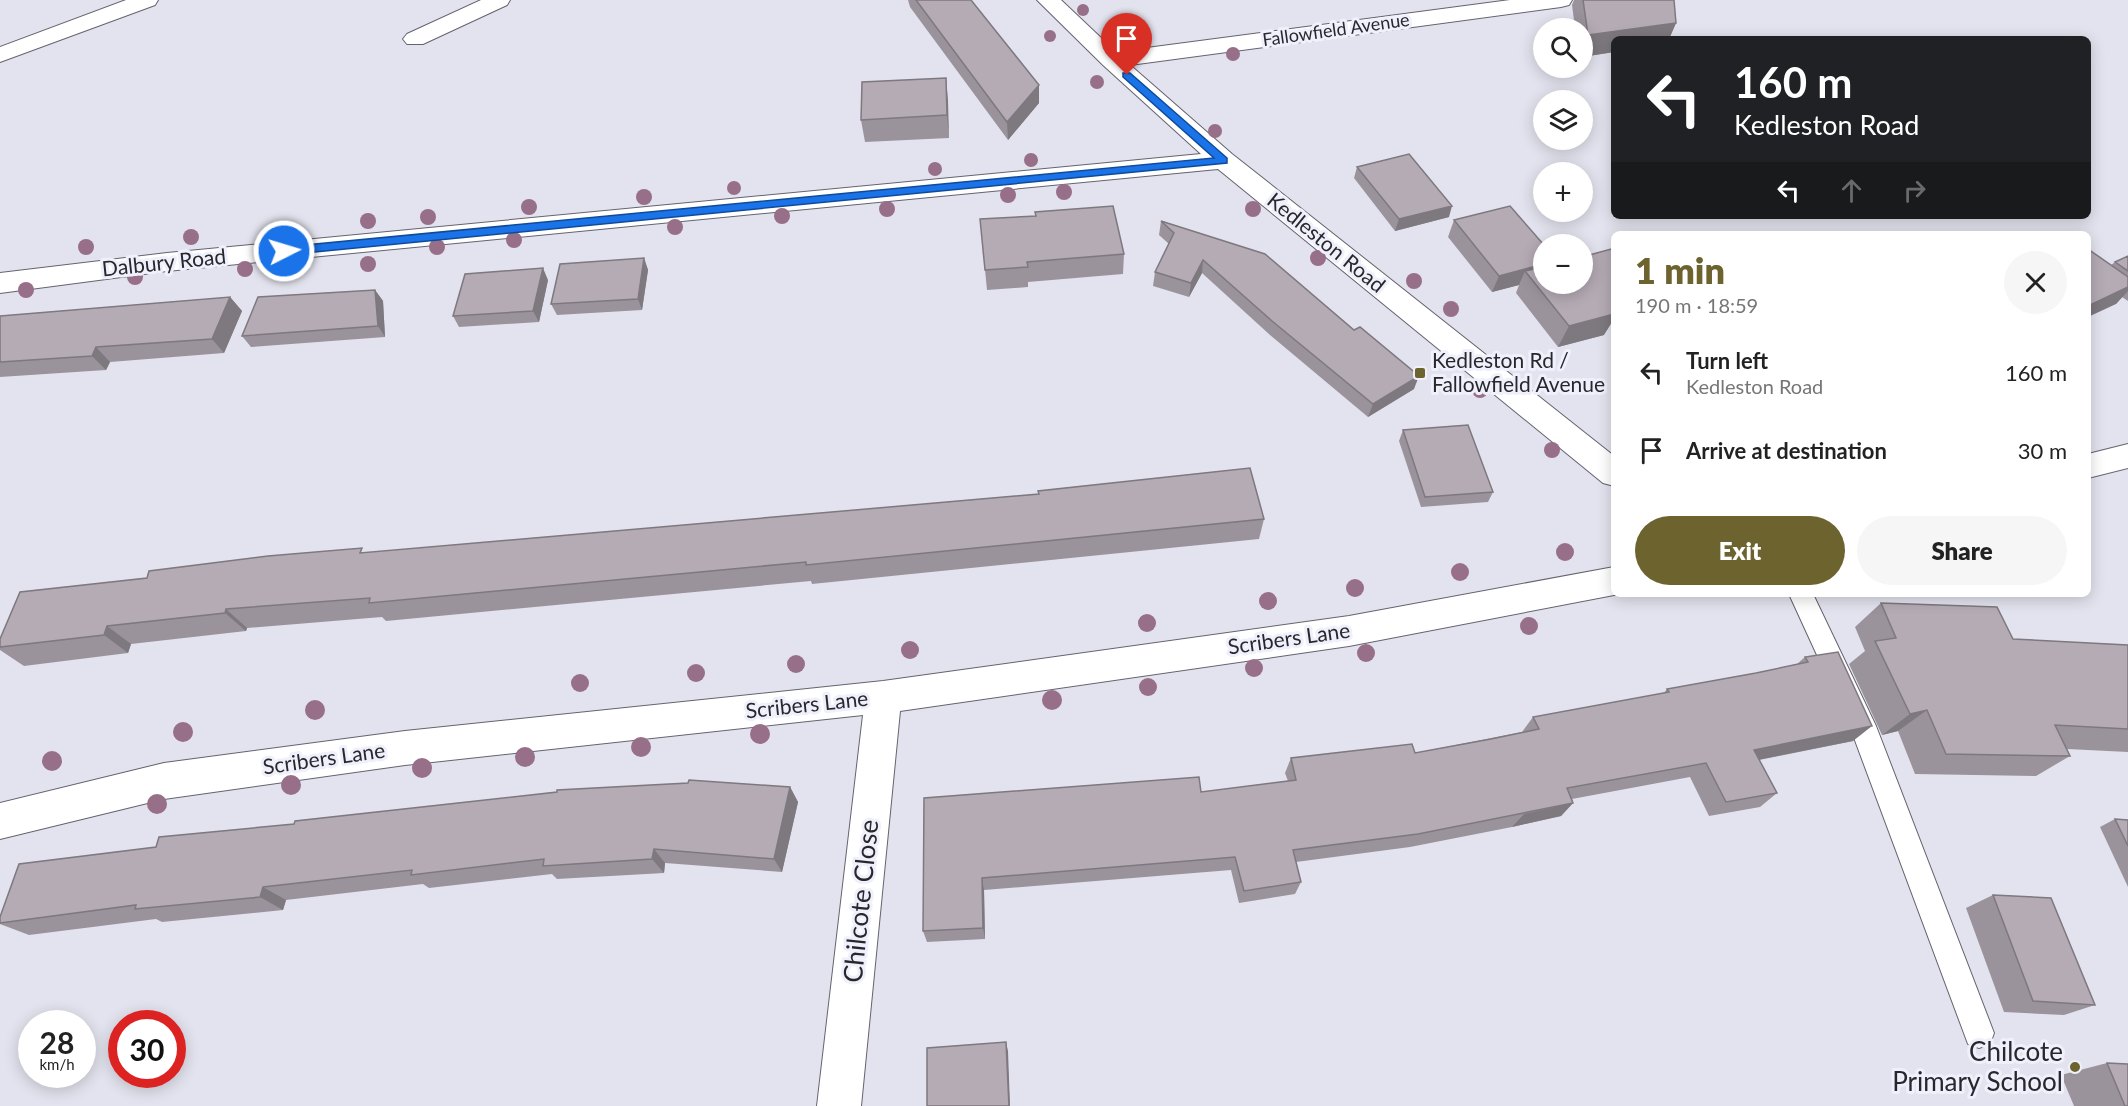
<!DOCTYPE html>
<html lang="en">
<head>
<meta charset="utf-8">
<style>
	body { margin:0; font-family:Lato,sans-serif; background:#f6f6f6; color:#222; height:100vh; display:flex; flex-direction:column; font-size:22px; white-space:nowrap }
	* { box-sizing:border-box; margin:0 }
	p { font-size:20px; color:#767676 }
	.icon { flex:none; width:33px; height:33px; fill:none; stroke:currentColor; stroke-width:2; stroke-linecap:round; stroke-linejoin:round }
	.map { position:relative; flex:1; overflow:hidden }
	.details { position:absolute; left:1611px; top:231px; width:480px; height:366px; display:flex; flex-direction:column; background:#fff; border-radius:9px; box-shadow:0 3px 15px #0003 }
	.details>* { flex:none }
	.guide { position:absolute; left:1611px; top:36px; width:480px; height:183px; border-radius:9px; box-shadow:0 3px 15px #0003; background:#202124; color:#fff; overflow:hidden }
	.fabs { position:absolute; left:1533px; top:18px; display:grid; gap:12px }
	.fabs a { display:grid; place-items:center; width:60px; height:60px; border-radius:50%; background:#fff; box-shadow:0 3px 15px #0003; font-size:30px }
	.speed { position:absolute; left:18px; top:1010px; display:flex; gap:12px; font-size:30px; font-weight:700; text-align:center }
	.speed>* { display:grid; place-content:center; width:78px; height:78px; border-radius:50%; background:#fff; box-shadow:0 3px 15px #0003; line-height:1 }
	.speed small { font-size:15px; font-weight:400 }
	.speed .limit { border:9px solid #d22; background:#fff; color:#111 }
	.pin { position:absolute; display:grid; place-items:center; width:51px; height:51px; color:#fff; margin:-62px -26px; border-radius:50% 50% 50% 0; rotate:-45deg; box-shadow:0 0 6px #0007 }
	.pin .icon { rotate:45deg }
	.me { position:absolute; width:66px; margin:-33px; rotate:85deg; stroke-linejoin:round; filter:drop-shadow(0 0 4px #0008) }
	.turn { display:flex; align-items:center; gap:21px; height:126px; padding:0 24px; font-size:27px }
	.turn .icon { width:78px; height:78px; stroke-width:2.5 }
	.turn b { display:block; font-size:42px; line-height:51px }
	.lanes { display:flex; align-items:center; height:57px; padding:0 24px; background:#0003; justify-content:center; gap:30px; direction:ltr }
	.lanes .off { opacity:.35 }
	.round { display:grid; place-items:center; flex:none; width:63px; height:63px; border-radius:32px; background:#f6f6f6 }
	.head { display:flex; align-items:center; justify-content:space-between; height:102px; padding:0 24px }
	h1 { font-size:36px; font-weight:800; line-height:45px; color:#6c632f }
	.button { display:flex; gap:12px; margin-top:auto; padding:12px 24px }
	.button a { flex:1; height:69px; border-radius:36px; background:#6c632f; color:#fff; font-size:24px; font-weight:800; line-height:69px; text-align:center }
	.button a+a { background:#f6f6f6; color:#222 }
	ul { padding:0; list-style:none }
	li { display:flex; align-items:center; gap:18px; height:78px; padding:0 24px }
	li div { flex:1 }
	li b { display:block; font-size:22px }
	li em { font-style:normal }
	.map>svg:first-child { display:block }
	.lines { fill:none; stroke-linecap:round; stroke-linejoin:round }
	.service-casing { stroke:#64636e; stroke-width:2 }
	.minor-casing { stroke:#64636e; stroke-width:2 }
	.service { fill:#fff; fill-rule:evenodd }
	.minor { fill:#fff; fill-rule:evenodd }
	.tree { fill:#976f88 }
	.wall { fill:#9b939c }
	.shaded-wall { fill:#7e787f }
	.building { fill:#b4abb5; stroke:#7e787f; stroke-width:1.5 }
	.route { fill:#1a73e8; stroke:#114b97; stroke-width:1.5 }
	.poi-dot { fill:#6c632f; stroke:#f0f0fd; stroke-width:2 }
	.labels { text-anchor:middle; stroke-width:6; stroke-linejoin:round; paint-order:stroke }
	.far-street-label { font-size:18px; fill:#28282c; stroke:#f0f0fd }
	.street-label { font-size:21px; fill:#28282c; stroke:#f0f0fd }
	.poi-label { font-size:21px; fill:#28282c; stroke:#f0f0fd; text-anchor:start }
	.near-street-label { font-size:26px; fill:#28282c; stroke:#f0f0fd }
	.near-poi-label { font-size:26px; fill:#28282c; stroke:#f0f0fd; text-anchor:end }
</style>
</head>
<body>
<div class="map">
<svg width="2128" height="1106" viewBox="0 0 2128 1106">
	<rect width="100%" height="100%" fill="#e3e3ef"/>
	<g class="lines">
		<defs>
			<path id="service" d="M1789,594h24l63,132 118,307 -4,11 -11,4 -11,-4 -118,-317z"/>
			<path id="minor" d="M126,0h32l-3,5 -155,57v-15z
				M481,0h29l-3,5 -84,39h-16l-4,-5 4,-5z
				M1037,0h24l55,52 394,-52h62l-3,5 -8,2 -431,58 102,89 382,302v30l-11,-3 -385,-314 -1051,102 -167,22v-20l167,-20 1034,-99 -98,-89z
				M2128,444v24l-40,10v-24z
				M1614,567v27h3l-3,1 -265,51 -449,65 -39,395h-44l46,-391 -458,50 -241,34 -164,40v-36l164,-40 241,-32 478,-50 466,-65z"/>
		</defs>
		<!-- service casing -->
		<use href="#service" class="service-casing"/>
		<!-- minor casing -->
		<use href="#minor" class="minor-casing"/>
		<!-- service -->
		<use href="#service" class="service"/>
		<!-- minor -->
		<use href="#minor" class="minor"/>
	</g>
	<!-- trees -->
	<g class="tree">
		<circle cx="1083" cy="10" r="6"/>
		<circle cx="1050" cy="36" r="6"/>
		<circle cx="1233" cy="54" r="7"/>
		<circle cx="1097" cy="82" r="7"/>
		<circle cx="1215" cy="131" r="7"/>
		<circle cx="1031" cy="160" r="7"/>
		<circle cx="935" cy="169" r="7"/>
		<circle cx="734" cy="188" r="7"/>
		<circle cx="1064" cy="192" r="8"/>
		<circle cx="1008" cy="195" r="8"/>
		<circle cx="644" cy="197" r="8"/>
		<circle cx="529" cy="207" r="8"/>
		<circle cx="887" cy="209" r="8"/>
		<circle cx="1253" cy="209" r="8"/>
		<circle cx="782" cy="216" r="8"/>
		<circle cx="428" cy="217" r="8"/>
		<circle cx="368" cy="221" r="8"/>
		<circle cx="675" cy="227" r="8"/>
		<circle cx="191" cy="237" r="8"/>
		<circle cx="514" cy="240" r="8"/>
		<circle cx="86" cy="247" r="8"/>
		<circle cx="437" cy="247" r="8"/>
		<circle cx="1318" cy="258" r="8"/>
		<circle cx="368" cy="264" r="8"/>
		<circle cx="245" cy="269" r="8"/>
		<circle cx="135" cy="277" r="8"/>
		<circle cx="1414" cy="281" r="8"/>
		<circle cx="26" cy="290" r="8"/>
		<circle cx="1451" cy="309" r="8"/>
		<circle cx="1480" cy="390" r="8"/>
		<circle cx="1552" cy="450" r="8"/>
		<circle cx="1565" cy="552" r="9"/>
		<circle cx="1460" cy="572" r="9"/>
		<circle cx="1355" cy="588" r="9"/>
		<circle cx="1268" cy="601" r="9"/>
		<circle cx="1147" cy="623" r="9"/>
		<circle cx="1529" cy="626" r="9"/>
		<circle cx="910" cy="650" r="9"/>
		<circle cx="1366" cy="653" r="9"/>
		<circle cx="796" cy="664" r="9"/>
		<circle cx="1254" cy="668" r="9"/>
		<circle cx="696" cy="673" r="9"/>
		<circle cx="580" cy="683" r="9"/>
		<circle cx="1148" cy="687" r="9"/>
		<circle cx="1052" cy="700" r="10"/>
		<circle cx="315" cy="710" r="10"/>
		<circle cx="183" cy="732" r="10"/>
		<circle cx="760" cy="734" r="10"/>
		<circle cx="641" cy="747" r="10"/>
		<circle cx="525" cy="757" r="10"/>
		<circle cx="52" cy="761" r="10"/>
		<circle cx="422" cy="768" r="10"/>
		<circle cx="291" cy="785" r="10"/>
		<circle cx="157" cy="804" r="10"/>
	</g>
	<!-- wall -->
	<path class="wall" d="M908,0h63l68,103 -31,37 -98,-133z
		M1574,0h100l2,23 -7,16h-55v13l-32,5v-29h-7l-3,-23z
		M946,78l3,60 -84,4 -4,-22z
		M1357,167l92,50 -54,14 -41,-53z
		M980,219l144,35 -1,20 -95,8v5l-41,3z
		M1454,220l90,64 60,51 -46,12 -42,-54 3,-8 -27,7 -44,-55z
		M1161,221l253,168 -46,28 -98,-82 -68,-62 -13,24 -36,-11 2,-14 14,-28 -10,-9z
		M2128,256v45l-6,-4 -6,7 -5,-39 4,-3z
		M644,258l4,12 -6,40 -85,5 -6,-11z
		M548,280l-9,42 -80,5 -6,-11z
		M375,290l8,11 2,36 -134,10 -9,-11z
		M230,297l12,14 -18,42 -114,9 -4,8 -106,7v-61z
		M1403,430l90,62 -5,10 -67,5 -22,-66z
		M1264,519l-5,20 -447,45 -1,-3 -425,40 -4,-4 -135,11 -1,3 -115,13 -3,9 -104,13 -24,-16v-11l147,-61 219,-25z
		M1881,603l132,36 115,6v107l-61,-3 3,7 -34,20 -121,-2 -17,-43 -16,4 -33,-71 16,-13 -10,-24z
		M1805,657l48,84 -94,19 18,33 -17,14 -51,9 -19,-39 -118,22 1,4 -12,13 -49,11 -102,20 -114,15 5,20 -6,12 -56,9 -8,-33 -247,20 1,49 -58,3 -4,-11 1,-133 277,-6 87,-11 -3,-8 6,-15 124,-5 107,-21 11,-15 131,-24 3,-4 89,-16 41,-9z
		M790,787l8,15 -16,70 -117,-9 -1,10 -107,6 -5,-5 -123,14 -6,-4 -137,16 -3,10 -121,12 -6,-3 -127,16 -29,-11v-7l156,-70z
		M2115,819l13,1v67l-28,-60z
		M1993,895l102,110 -31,10 -60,-3 -38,-104z
		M2107,1063l21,43h-54l-13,-31z"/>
	<!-- shaded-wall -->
	<path class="shaded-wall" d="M1676,23l-7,16h-55v13l-32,5v-9l6,-13z
		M946,78l2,22 1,38 -2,-23z
		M1039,85v18l-31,37 -1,-18z
		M1452,206l-3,11 -54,14 4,-12z
		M644,258l4,12 -6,40 -4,-11z
		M1203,260l-1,13 -13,24 2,-14z
		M1544,264v15l-19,-8 -6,14 -27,7 7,-16z
		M543,268l5,12 -9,42 -6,-11z
		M2128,287v4l-12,13 -28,13v-11z
		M375,290l8,11 2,36 -7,-11z
		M230,297l12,14 -18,42 -12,-14z
		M1614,314v5l-10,16 -46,12 11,-21z
		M96,347l14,15 -4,8 -14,-14z
		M1419,376l-5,13 -46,28 5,-13z
		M226,609l21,19 -1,3 -21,-18z
		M107,626l24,18 -3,9 -24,-18z
		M1927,710l-29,21 -16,4 28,-21z
		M1872,726l-19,15 -116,23 17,-14z
		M790,787l8,15 -16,70 -8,-13z
		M1573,803l-12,13 -49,11 12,-13z
		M654,849l11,14 -1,10 -12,-14z
		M982,878l2,12 1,49 -2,-11z
		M263,887l23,13 -3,10 -23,-13z
		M1006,1042l2,9 2,55h-1z"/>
	<!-- building -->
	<path class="building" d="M916,0h55l68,85 -32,37z
		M1583,0h91l2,23 -88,12z
		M946,78l1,37 -86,5 1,-38z
		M1409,154l43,52 -53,13 -42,-52z
		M1113,206l11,48 -97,8 1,5 -43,3 -5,-51 56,-3 -1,-4z
		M1510,206l34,39v19l-45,12 -45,-56z
		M1161,221l104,33 89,76 6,-3 59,49 -46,28 -101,-83 -69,-61 -12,23 -36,-11 19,-39z
		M1611,249l3,4v61l-45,12 -44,-55 19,-4v17h38v-27z
		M2088,249l40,28v10l-40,19z
		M2128,256v15l-13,-9z
		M644,258l-6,41 -87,5 9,-40z
		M543,268l-10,43 -80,5 12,-42z
		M375,290l3,36 -136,10 16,-39z
		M230,297l-18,42 -116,8 -4,9 -92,6v-46z
		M1468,425l25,67 -68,5 -22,-67z
		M1250,468l14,51 -458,46v-3l-437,41 1,-5 -144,11 -1,4 -118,13 -3,9 -104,12v-8l20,-47 127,-14 2,-7 119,-15 94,-8 -2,5 679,-59 -1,-3z
		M1881,603l116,4 16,32 115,6v84l-73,-4 15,31 -124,-2 -19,-44 -17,4 -35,-73 21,-3z
		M1838,652l34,74 -118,24 23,43 -51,9 -20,-39 -139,25 6,15 -155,31 -125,16 8,32 -57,9 -9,-34 -253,21 1,50 -60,3 1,-133 275,-21 2,15 95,-12 -5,-22 121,-14 3,9 76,-14 48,-10 -6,-12 136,-25 -2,-3 89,-16 52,-11 -3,-5z
		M689,780l101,7 -16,72 -120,-10 -2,10 -109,7 1,-7 -133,16 1,-5 -149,17 -3,10 -125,12 1,-4 -136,18v-6l19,-53 137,-17 3,-10 135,-13 1,-3 262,-29v-2l131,-7z
		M2115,819l13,1v26z
		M1993,895l58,3 44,107 -62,-4z
		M1006,1042l3,64h-82v-58z
		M2107,1063l21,1v42h-3z"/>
	<!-- route -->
	<path class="route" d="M1123,73h7l97,85v5l-943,92 -5,-4 5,-4 930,-89 -91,-81z"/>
	<!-- markers -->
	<g class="poi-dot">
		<rect x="1414" y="367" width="12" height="12" rx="3"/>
		<circle cx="2075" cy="1067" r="6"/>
	</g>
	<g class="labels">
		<!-- far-street labels -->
		<g class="far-street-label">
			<text transform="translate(1336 30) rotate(-8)" y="6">Fallowfield Avenue</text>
		</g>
		<!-- street labels -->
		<g class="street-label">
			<text transform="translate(1326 243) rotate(39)" y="7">Kedleston Road</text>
			<text transform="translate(164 263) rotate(-6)" y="7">Dalbury Road</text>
			<text transform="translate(1289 639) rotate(-8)" y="7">Scribers Lane</text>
			<text transform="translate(807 705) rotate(-6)" y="7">Scribers Lane</text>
			<text transform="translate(324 759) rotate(-8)" y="7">Scribers Lane</text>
		</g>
		<!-- poi labels -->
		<g class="poi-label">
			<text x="1432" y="368">Kedleston Rd /<tspan x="1432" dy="24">Fallowfield Avenue</tspan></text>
		</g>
		<!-- near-street labels -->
		<g class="near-street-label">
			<text transform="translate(861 901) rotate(-84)" y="9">Chilcote Close</text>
		</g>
		<!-- near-poi labels -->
		<g class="near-poi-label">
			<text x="2063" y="1061">Chilcote<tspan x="2063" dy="30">Primary School</tspan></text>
		</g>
	</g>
</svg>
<div class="fabs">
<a><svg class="icon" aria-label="search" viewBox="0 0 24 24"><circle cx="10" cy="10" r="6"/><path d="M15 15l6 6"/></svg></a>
<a><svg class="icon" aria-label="layers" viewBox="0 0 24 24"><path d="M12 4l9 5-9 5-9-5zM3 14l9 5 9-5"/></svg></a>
<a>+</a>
<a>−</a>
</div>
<div class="speed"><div>28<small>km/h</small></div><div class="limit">30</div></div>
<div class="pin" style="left:1127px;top:75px;background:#d93025"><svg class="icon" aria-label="arrive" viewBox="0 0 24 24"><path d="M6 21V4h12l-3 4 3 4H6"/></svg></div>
<svg class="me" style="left:284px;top:251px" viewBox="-20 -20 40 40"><circle r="17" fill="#1a73e8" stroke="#fff" stroke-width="3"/><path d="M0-11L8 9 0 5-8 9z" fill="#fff"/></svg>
<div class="guide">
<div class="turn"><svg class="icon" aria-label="left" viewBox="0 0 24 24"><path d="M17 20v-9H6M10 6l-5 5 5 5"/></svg><div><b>160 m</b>Kedleston Road</div></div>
<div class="lanes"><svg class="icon" aria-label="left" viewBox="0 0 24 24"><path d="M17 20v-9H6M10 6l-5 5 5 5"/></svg><svg class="icon off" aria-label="ahead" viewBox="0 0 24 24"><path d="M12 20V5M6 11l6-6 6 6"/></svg><svg class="icon off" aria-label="right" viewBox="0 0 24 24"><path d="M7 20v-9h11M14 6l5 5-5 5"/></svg></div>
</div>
<section class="details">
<div class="head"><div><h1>1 min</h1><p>190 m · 18:59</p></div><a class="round"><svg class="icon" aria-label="close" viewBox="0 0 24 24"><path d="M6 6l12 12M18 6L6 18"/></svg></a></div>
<ul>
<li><svg class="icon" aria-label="left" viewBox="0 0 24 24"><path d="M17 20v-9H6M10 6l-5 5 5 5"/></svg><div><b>Turn left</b><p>Kedleston Road</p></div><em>160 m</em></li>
<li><svg class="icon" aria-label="arrive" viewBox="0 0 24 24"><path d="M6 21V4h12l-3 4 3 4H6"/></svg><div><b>Arrive at destination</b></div><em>30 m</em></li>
</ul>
<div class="button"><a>Exit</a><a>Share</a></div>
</section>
</div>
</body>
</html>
